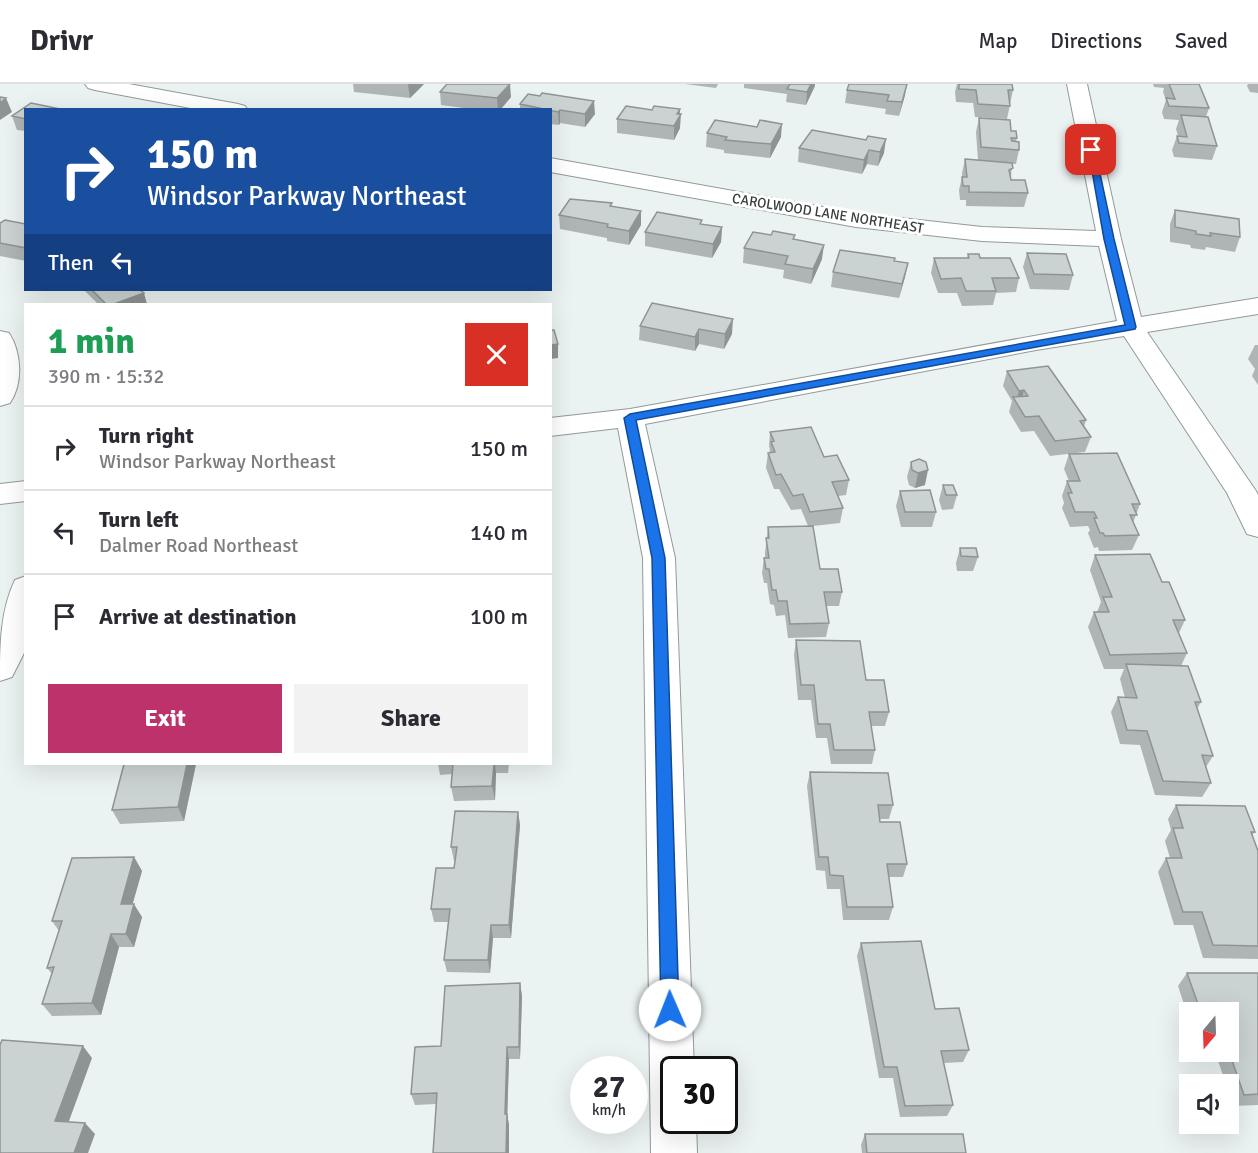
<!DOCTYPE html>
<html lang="en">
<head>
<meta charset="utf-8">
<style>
	body { margin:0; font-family:Signika,sans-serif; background:#f2f2f3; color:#2b2b33; height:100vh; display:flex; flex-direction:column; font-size:22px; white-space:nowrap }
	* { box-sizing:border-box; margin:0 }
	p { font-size:20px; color:#7c7c81 }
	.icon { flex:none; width:33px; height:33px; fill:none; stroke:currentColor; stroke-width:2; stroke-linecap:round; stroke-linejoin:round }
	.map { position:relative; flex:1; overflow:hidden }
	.panel { position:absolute; left:24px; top:219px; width:528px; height:462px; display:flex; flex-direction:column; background:#fff; border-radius:0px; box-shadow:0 6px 24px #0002 }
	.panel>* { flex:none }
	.hud { position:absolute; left:24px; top:24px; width:528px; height:183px; border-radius:0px; box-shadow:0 6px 24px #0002; background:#1a4fa0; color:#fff; overflow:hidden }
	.needle { width:39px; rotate:199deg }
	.fabs { position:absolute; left:1179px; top:918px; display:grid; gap:12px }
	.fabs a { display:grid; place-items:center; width:60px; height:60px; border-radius:0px; background:#fff; box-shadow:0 6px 24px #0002; font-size:30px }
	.speed { position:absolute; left:570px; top:972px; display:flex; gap:12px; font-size:30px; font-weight:700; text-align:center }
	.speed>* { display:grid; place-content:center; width:78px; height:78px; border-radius:50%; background:#fff; box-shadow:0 6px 24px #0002; line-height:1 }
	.speed small { font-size:15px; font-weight:400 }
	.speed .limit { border:3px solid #111; border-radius:9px; background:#fff; color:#111 }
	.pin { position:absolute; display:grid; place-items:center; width:51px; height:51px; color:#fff; margin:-26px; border-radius:12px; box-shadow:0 3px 9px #0006 }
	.me { position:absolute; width:66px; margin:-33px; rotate:359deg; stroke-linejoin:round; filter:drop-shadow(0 0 4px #0008) }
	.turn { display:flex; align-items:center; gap:21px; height:126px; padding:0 24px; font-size:27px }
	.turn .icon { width:78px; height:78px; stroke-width:2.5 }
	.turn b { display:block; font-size:42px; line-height:51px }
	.then { display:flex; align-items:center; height:57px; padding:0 24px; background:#0003; gap:12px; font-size:22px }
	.round { display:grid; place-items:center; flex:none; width:63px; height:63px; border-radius:0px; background:#f2f2f3 }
	.headline { display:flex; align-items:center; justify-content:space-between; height:102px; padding:0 24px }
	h1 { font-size:36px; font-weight:700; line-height:45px; color:#1e9e55 }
	.primary-button { display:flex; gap:12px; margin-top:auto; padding:12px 24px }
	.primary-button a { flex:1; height:69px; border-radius:0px; background:#bd326b; color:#fff; font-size:24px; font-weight:700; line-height:69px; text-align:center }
	.primary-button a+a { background:#f2f2f3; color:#2b2b33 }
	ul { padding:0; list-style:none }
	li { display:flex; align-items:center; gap:18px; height:84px; padding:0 24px; border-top:2px solid #e1e1e2 }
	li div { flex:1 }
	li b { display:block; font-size:22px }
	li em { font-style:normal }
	header { display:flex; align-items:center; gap:36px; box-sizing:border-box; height:84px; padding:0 30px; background:#fff; border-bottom:2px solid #e1e1e2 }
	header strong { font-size:28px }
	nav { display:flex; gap:33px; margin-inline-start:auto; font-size:21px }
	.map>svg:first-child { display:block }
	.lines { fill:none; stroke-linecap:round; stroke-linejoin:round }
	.minor-casing { stroke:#929a99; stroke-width:2 }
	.minor { fill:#fff; fill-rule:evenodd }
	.wall { fill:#afb5b5 }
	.shaded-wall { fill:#8e9493 }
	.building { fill:#cbd3d2; stroke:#8e9493; stroke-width:1.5 }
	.route { fill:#1a73e8; stroke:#114b97; stroke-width:1.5 }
	.labels { text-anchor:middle; stroke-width:6; stroke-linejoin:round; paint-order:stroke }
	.far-street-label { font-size:14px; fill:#393c3c; stroke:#fff }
</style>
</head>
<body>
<header>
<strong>Drivr</strong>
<nav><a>Map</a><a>Directions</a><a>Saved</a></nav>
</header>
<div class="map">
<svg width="1258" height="1069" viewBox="0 0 1258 1069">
	<rect width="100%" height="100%" fill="#ebf3f2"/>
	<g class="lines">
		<defs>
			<path id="minor" d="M85,0h44l109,20 7,2 3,4h-47l-106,-20 -7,-2z
				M1067,0h20l34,155 20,78 117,-19v16l-111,18 109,159 2,4v42l-11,-3 -20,-41 -103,-157 -88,14 -391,74 30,134 19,512h-20v50h22l1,33h-46l-8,-595 -25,-130 -68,8v-18l80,-9 487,-88 -18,-75 -117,-5 -126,-14 -306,-55v-14l306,55 126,14 114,4z
				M0,247l9,2c13,20 14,51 1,70l-10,3z
				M26,397v20l-26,3v-20z
				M26,492v73l-14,28 -12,4c0,-34 0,-70 15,-101z"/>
		</defs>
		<!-- minor casing -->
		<use href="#minor" class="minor-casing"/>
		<!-- minor -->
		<use href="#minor" class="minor"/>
	</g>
	<!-- wall -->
	<path class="wall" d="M353,0h71l-14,14 -56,-6z
		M685,0h33l-2,4z
		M744,0h71l-9,21 -20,-3 1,-8 -43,-6z
		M957,0h55l1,6 -6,29 -32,-2 -2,-14 -17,-1 -1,-10z
		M1153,0h46l10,24 -3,9 11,29 -5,14 -38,-3 -2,-7 5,-14h1l-2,-7 3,-9 -15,-1 -2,-7 4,-12 -3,-8 1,-4 -10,-1z
		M1248,0h10v9l-8,-1 -3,-6z
		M847,6l58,5 -6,21 -14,-2 1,-5 -41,-6z
		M440,8l71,5 -11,13h-21l-38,-5z
		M520,20l75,10 -10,13 -25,-4 -1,2 -9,-1v-14h-30z
		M680,25v19l-6,12 -57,-7v-14l35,-9z
		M26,26v21l-9,-1 -5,-14z
		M979,34l32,13 6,7 -1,4 3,8 -3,14h-4l-1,14v2l17,13 -4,14 -58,-1v-6h-6l-1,-10 3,-13v-4l3,-14 13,1 -2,-28z
		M707,49l74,4 -11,21 -46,-5v-3l-18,-3z
		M866,56l18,13 -6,13 -11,-2 -5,10 -64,-12 1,-14z
		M612,122l29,19 -12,20 -22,-4v-3l-47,-9 -1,-14z
		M1175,126l65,27 -5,15 -29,-5 -1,3 -14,-2 -1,-3 -20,-3v-18z
		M0,139l26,1v37l-26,-5z
		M722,143l-1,15 -9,16 -67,-12v-14z
		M794,156l28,19 -11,25 -28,-6 1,-8 -41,-7 1,-15z
		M1027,169l46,22 -4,15 -39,-1 -7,-22z
		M968,170l12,4 39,20 -3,14 -20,1 -3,12 -31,1 -5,-13h-19l-7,-20 3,-15h33z
		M894,177l11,16 -6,21 -68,-11 2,-15z
		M84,206h56l7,14h-49z
		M652,219l80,31 -8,15 -25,-5 -4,7 -56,-11 1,-14z
		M1255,261h3v40l-6,-9 3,-7 -7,-10z
		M1007,287l79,49 -2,7 7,10 -6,15 -35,4 -16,-25 -13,1 -12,-20 3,-11 -9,-15z
		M770,348l54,25 25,23 -3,15 -8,1 5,12 -3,15 -27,3 7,43 22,23 -3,14h-13l3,17 -3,14 -38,1 -3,-23 -9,1 -2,-11 -4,-1 -3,-21h-3l-2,-10 2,-15h1v-5l3,-26 40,-1 -7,-17 -10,1 -12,-21h-5l-8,-21 2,-15h1l1,-4 -1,-2z
		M1069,370l71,50 -7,19 6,12 -7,15 -33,1 -1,-4 -4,1 -6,-15 2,-3 -2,-4 -18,1 -8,-19 2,-5 -2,-7 5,-15h2l-5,-12z
		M919,375l6,26 -10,3 -6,-3 -2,-8 4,-15z
		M943,401l14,10 -4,14 -11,1 -3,-10z
		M900,407l36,21 -4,15h-31l-5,-21z
		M960,464l18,9 -5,14h-16l-1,-8z
		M1095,471l67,27 23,38 -6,13 8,20 -6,13 20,36 -4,7 16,47 -7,11 5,16 -9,14 -47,-2 -15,-50 -20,-1 -9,-32 7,-15 7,1 -5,-19 4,-10h-20l-16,-42 6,-15h3l4,-10 -11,-32z
		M796,556l93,72 -4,14h-14l4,24 -3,14h-41l-4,-26h-11l-5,-38h-13l-4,-45z
		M196,680l-12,57 -64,3 -8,-14z
		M438,680h71l-1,9h-12l-1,27 -41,1 -3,-14 1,-13 -12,1z
		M810,688l83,33 -4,14h-9v3l27,42 -4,13h-14l4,30 -4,13h-46l-3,-31h-13l-2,-18 -9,-1 -9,-84z
		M1176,721l79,27 -3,3 6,16v108l-55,-1 -10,-33h-19l-16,-53 8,-14h4l-5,-17 6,-11 -3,-11z
		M518,728l2,13 -9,113h-18l-3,35 -43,-1 -3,-12 4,-38h-14l-3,-13 23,-41 1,-7h-1l-3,-14z
		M134,773l8,14 -10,33 10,13 -8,30h-15l-18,68 -49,1 -10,-12 10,-30 -5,-6 12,-37 -7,-10z
		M861,859l74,66 34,41 -6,12 -19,1 9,42 -6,11 -47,1 -7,-39h-14l-22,-122z
		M1187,889h71v132l-25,1 -5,-15v-7h-2l-11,-32h13v-40h-38l-1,7 -11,-33z
		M520,899l2,13 -2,63h-11l-2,55 2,11v28h-76l3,-49 -21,1 -4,-11 30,-48z
		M865,1050l101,19h-104l-1,-8z"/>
	<!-- shaded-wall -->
	<path class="shaded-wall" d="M409,0h15l-14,14 -2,-13z
		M510,0l1,13 -11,13h-2l-1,-12z
		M811,0h4v2l-9,19 1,-13z
		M907,0l-2,11 -6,21 3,-14z
		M6,14l6,14 -12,8v-17z
		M594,17l1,13 -10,13v-13z
		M680,25l-1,8 2,-3 -1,14 -6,12v-14l3,-12z
		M560,26v13l-1,2 -1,-13z
		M782,40l-1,13 -11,21 1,-14z
		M886,55l-2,14 -6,13 2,-14z
		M869,66l-2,14 -5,10 2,-14z
		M641,127v14l-12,20v-14z
		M722,143l-1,15 -9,16 1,-14z
		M824,161l-2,14 -11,25 2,-15z
		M908,179l-3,14 -6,21 3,-14z
		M144,209l3,11h-33z
		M733,235l-1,15 -8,15 1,-15z
		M699,245v15l-4,7v-14z
		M558,260v14l-8,1v-14z
		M1024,306l-4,15 -4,-3 3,-11z
		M928,386l-3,15 -10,3 3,-15z
		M187,680h9l-12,57 -6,-14z
		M494,680h1l1,9 -1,27 -3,-14z
		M518,728l2,13 -9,113 -2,-13z
		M134,773l8,14 -13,46 -8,-13z
		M134,820l8,13 -8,30 -8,-13z
		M491,841l2,13 -3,35 -2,-13z
		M111,850l8,13 -18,68 -9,-12z
		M520,899l2,13 -2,63 -1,-12z
		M83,962l9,12 -27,74 -10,-11z
		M507,963l2,12 -2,66 -2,-11z
		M507,1030l2,11v28h-3z
		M85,1039l10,11 -7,19h-14z"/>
	<!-- building -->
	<path class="building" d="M447,0h63l-13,14 -57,-6z
		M790,0h21l-4,8 -20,-3z
		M849,0h58l-5,18 -15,-1 2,-6 -42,-5z
		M959,0h53l1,6h-5l2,16 -32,-2 -2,-14 -17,-1z
		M1169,0h30l10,24 -40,-2 -3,-8 9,1z
		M542,9l52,8 -9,13 -25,-4 -2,2 -38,-8 8,-10 12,2z
		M0,13l6,1 -6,5z
		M31,19l34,7h-39v9l-14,-3z
		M626,22l26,4 2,-4 26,3 -3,5h4l-7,12 -57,-7z
		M1181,31l27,2 9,29 -38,-3 -2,-7 10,1z
		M979,34l31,2 1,11h5l1,7h-6l1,3 7,1v8l-38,-3z
		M715,36l42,7 3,-7 22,4 -11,20 -46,-4 2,-3 -20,-4z
		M812,46l54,10 2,-4 18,3 -6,13 -11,-2 -5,10 -65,-12z
		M965,75l47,4 1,5 -4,2 2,10h14l3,13 -59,-1v-6h-6l-1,-9h5z
		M570,115l42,4 -2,3 31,5 -12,20 -22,-4 1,-3 -49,-9z
		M1175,126l64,9 1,18 -30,-4 1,3 -15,-2v-3l-21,-4z
		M657,128l45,8 -2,4 22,3 -9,17 -68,-12z
		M5,136l21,4v24l-26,-5v-20z
		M773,147l22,4 -2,4 31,6 -11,24 -28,-5 3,-8 -44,-8 9,-16 18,3z
		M840,166l55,8 -1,3 14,2 -6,21 -69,-12z
		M1027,169l39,1 7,21 -39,-1z
		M968,170h11l1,4h30l9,20h-27l4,13h-30l-5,-13 -20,1 -7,-21h35z
		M92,206h48l4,3 -30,11h-8z
		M652,219l81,16 -8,15 -26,-5 -4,8 -55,-11z
		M550,246h4l4,14 -8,1z
		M1048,282l38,54 -6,1 11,16 -36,4 -16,-25 -14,1 -12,-20 15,-1 -4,-6 -5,1 -12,-20z
		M811,343l13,30 13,-2 12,25 -17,2 11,26 -33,4 -7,-18 -10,2 -12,-22 -5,1 -8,-22 7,-1 -4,-10 3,-1 -4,-9z
		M1117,369l23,51h-8l5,11h-7l9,20 -34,1 -2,-3h-3l-6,-15h3l-3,-6h-19l-7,-19h4l-5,-12h13l-11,-27z
		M919,375l7,3 2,8 -10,3 -6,-3 -1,-8z
		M943,401h10l4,10h-11z
		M930,406l6,22h-31l-5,-21z
		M813,442l7,43h18l4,23h-18l5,31 -39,1 -3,-23h-9l-2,-11h-4l-3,-21h-3l-2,-11h5l-3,-20h3l-1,-11z
		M960,464h16l2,9 -17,-1z
		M1150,470l12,28h7l16,38h-12l14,33 -77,2 -16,-43h15l-6,-15h9l-17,-42z
		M796,556l64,1 6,39h18l5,32h-20l6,38h-41l-4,-26h-12l-4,-39h-13z
		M1126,580l62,2 13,36h-6l18,54 -11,-1 9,28 -48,-2 -16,-50 -20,-1 -9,-33 19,1z
		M124,680h63l-9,43 -66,3z
		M453,680h41l-2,22 -41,1z
		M810,688l78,1 5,32h-15l2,17h20l7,42h-20l6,43h-46l-4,-31 -13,-1 -2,-18h-9z
		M1176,721l69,1 10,26h-4l7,19v95l-45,-1 -11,-33h-19l-17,-54h16l-9,-30h10z
		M455,727l63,1 -9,113h-18l-3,35h-44l6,-51h-19l5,-41h18l3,-21h-6z
		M134,773l-13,47h13l-8,30h-15l-19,69 -50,1 12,-37 -7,1 15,-47h-10l20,-63z
		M921,857l14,68 24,-1 10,42 -28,1 12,54 -48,1 -8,-39h-13l-23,-124z
		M1187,889h71v121l-14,1 -16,-46v-37h-12l-2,-5h-15z
		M520,899l-1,64h-12l-2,67h2l-1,39h-73l4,-60 -26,1 4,-47 26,-1 4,-60z
		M2,956l81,6 -28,75 30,2 -11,30h-74v-108z
		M865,1050h98l3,19h-99z"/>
	<!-- route -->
	<path class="route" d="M1088,64l7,2 19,89 22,88 -1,2 -499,91 29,138 14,452 -3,6 -6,2 -6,-2 -3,-6 -9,-452 -28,-140 6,-4 495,-89 -21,-86z"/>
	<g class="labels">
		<!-- far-street labels -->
		<g class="far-street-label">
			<text transform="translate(828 129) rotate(9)" y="5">CAROLWOOD LANE NORTHEAST</text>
		</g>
	</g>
</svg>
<div class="fabs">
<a><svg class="needle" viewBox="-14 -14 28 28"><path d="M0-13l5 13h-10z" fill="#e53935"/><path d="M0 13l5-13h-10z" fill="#7c7c81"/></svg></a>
<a><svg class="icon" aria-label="sound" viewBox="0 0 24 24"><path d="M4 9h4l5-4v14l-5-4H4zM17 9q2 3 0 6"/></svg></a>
</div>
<div class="speed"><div>27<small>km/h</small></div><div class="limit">30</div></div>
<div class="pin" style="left:1091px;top:66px;background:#d93025"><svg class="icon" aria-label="arrive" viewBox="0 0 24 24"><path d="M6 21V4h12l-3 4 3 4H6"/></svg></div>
<svg class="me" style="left:670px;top:926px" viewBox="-20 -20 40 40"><circle r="19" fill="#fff"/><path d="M0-13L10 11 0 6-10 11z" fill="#1a73e8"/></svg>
<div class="hud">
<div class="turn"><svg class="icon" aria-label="right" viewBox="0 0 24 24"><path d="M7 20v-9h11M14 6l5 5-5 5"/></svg><div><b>150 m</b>Windsor Parkway Northeast</div></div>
<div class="then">Then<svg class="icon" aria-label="left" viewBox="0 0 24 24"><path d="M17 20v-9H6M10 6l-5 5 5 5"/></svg></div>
</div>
<section class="panel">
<div class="headline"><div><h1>1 min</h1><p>390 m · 15:32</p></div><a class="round" style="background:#d93025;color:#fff"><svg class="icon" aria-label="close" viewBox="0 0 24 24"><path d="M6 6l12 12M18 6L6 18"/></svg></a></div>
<ul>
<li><svg class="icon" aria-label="right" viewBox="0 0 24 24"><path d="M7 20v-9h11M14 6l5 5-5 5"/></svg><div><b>Turn right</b><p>Windsor Parkway Northeast</p></div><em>150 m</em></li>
<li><svg class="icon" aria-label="left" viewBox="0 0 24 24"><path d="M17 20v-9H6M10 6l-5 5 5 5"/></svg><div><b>Turn left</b><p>Dalmer Road Northeast</p></div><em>140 m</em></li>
<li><svg class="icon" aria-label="arrive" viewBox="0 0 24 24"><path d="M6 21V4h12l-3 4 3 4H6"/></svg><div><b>Arrive at destination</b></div><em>100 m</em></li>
</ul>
<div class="primary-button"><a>Exit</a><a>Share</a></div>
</section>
</div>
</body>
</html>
